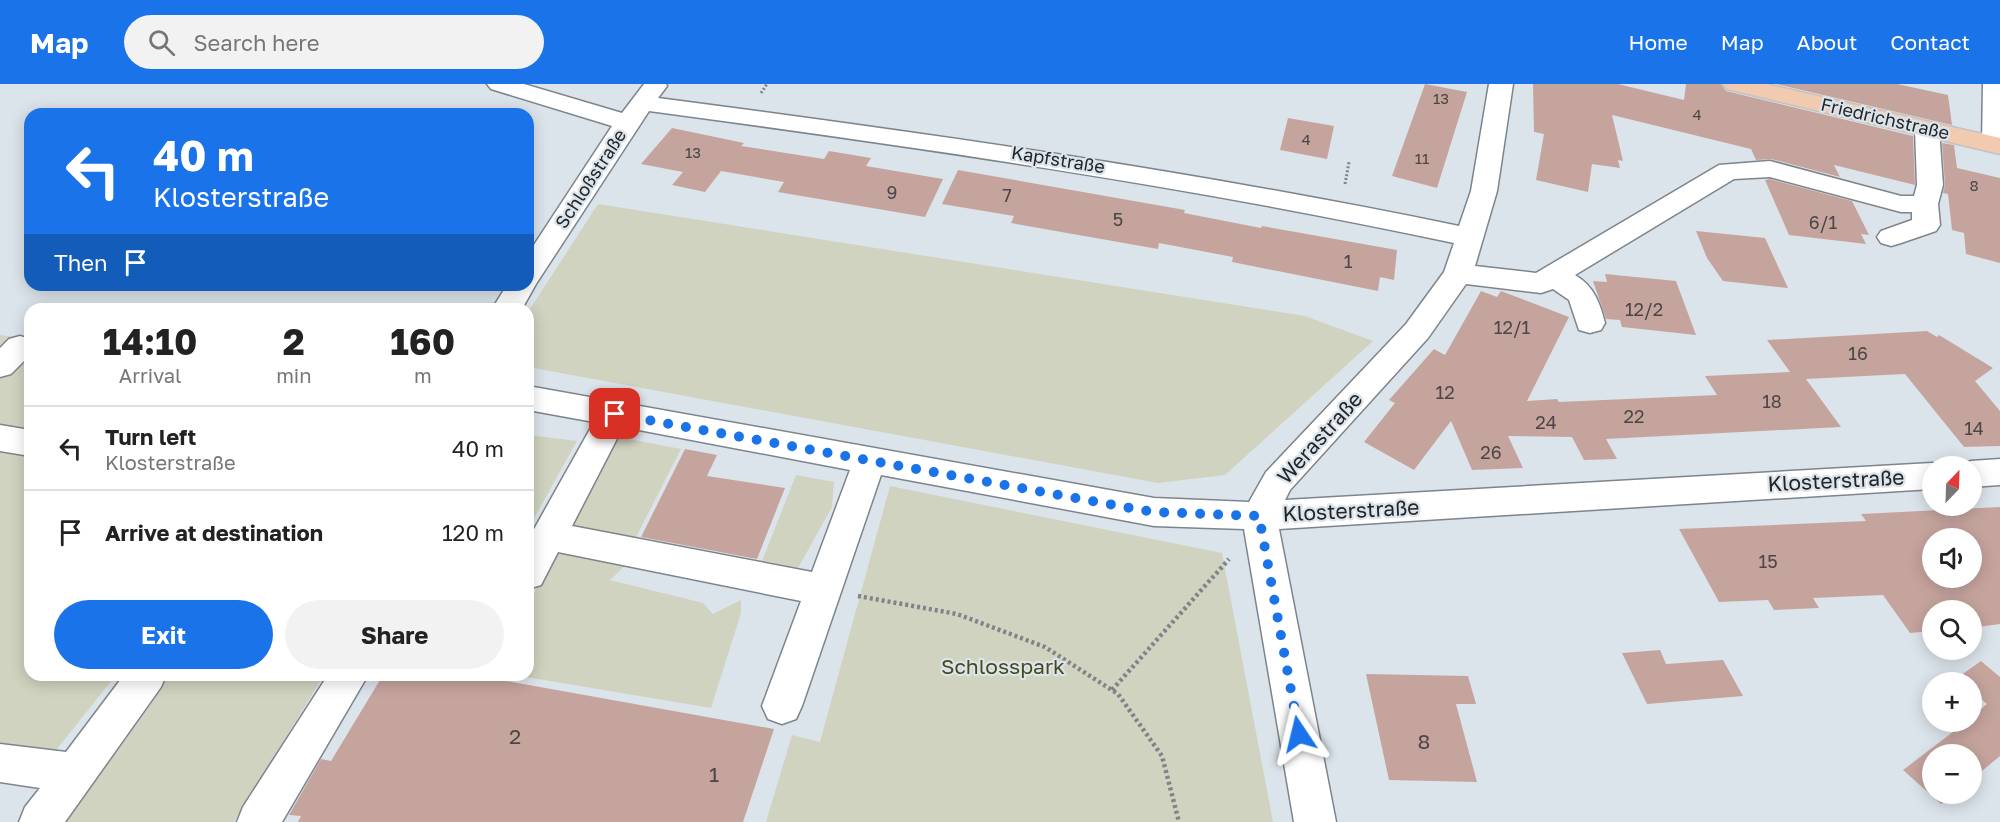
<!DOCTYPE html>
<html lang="en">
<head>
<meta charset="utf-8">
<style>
	body { margin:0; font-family:"Golos Text",sans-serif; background:#f2f2f2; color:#222; height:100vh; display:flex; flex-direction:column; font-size:22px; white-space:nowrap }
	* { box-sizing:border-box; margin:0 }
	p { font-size:20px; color:#767676 }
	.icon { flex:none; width:33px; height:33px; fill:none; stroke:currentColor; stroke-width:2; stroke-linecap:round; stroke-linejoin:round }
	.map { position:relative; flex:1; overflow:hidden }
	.side { position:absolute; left:24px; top:219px; width:510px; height:378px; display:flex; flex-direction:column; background:#fff; border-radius:18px; box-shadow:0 3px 15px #0003 }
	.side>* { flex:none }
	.guide { position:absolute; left:24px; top:24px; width:510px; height:183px; border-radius:18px; box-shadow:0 3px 15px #0003; background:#1a73e8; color:#fff; overflow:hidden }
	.needle { width:39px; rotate:23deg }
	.buttons { position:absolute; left:1922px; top:372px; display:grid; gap:12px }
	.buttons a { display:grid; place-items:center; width:60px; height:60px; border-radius:50%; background:#fff; box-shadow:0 3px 15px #0003; font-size:30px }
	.pin { position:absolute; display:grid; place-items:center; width:51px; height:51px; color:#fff; margin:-26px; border-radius:12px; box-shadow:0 3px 9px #0006 }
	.me { position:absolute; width:66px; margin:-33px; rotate:350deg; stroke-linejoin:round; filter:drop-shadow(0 0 4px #0008) }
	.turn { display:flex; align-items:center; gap:21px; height:126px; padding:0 30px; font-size:27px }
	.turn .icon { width:78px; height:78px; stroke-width:2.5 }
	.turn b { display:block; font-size:42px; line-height:51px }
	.then { display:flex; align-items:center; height:57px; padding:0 30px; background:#0003; gap:12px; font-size:22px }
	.eta { display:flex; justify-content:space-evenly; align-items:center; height:102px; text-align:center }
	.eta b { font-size:36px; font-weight:700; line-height:42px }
	.cta { display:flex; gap:12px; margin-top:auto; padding:12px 30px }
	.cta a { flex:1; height:69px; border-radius:36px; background:#1a73e8; color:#fff; font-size:24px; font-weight:700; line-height:69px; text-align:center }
	.cta a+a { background:#f2f2f2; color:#222 }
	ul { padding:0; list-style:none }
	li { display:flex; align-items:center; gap:18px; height:84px; padding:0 30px; border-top:2px solid #e0e0e0 }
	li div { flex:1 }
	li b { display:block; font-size:22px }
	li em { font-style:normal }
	header { display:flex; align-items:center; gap:36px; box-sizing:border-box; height:84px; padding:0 30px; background:#1a73e8; color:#fff }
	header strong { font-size:28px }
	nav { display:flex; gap:33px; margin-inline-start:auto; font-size:21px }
	.search { width:420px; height:54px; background:#f2f2f2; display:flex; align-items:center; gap:15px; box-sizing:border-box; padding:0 21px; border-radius:33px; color:#767676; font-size:22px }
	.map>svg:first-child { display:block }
	.green { fill:#d0d3bf }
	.building { fill:#c6a49e; fill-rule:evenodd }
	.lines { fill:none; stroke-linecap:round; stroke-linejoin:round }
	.minor-casing { stroke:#7d848b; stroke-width:3 }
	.major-casing { stroke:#c1c2c3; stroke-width:3 }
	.path-far1 { stroke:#7f8489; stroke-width:3; stroke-dasharray:2 2; stroke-linecap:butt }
	.path { stroke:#7f8489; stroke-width:4.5; stroke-dasharray:3 3; stroke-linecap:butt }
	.minor { fill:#fff; fill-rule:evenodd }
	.major { fill:#f2cab0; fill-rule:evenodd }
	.route { stroke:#1a73e8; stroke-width:10; stroke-dasharray:0 18 }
	.labels { text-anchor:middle; stroke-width:4.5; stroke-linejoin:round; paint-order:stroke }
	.far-number-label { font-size:15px; fill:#4c4646 }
	.far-street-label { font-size:18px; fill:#232628; stroke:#dce4eb }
	.number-label { font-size:18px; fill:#4c4646 }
	.street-label { font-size:21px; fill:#232628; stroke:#dce4eb }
	.park-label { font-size:21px; fill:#464a18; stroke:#dce4eb }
	.near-number-label { font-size:21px; fill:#4c4646 }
</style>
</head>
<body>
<header>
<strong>Map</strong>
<div class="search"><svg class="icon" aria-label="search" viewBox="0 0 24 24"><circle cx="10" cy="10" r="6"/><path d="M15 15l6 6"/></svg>Search here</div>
<nav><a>Home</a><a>Map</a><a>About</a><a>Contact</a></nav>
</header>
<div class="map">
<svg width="2000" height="738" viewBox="0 0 2000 738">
	<rect width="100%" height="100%" fill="#dce4eb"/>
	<!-- green -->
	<path class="green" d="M598,120l707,112 68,25 -148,134 -67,8 -630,-116v-55z
		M0,251l30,4v336h86l-63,79 -53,-9z
		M528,351l49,6 -49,88z
		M618,353l63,12 -49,96 -65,-14z
		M796,391l38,7 -2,25 -34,61 -36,-7z
		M890,402l332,67 51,269h-507l26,-87 28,7z
		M556,466l74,11 -20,19 93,23 10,11 28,-14v13l-30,95 -197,-33h14v-70z
		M165,591h159l-90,147h-177z"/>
	<!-- building -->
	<path class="building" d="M1425,0l42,8 -30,96 -45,-12z
		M1533,0h85l66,16 2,-16h35l5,7 187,45 2,49 -81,-20 6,12 -69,-18 -15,1 -5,-11 -139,-34 11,46 -5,-1 2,8 -28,-4 -4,28 -52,-12 8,-46 -10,-2z
		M1776,0h121l51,11 4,30z
		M1288,34l46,8 -7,33 -47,-9z
		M672,44l72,15 -3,3 83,13 5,-8 42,7 -5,8 77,13 -18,38 -147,-25 6,-10 -63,-11 -16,21 -33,-7 11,-13 -42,-8z
		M1942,59l12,2 3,23 43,10v85l-34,-9 -2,-21 -12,-3 -4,-36 -5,-1 2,-8z
		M958,86l227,40 -1,3 77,15 1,-2 135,24 -3,30 -14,-3 -2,14 -146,-29 1,-5 -74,-14 -1,6 -147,-26 3,-7 -72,-12z
		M1770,95l82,22 17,34 -8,-1 5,10 -77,-9 -24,-55z
		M1696,147l69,7 23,50 -65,-7 -16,-23z
		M1605,190l71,7 20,54 -74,-8 -2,-7 -14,-1 -13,-38 14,1z
		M1481,207l16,6 4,-6 68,26 -42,84 30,-2 2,3 158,-7 -12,-19 85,-4 -23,-32 160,-9 10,6 2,-2 54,33 -18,13 25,30v35l-36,1 -59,-73 -99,5 35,48 -235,12 11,20 -33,1 -12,-23 -64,-1 15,32 -51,2 -21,-49 -37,49 -50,-28 31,-39 -6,-3 45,-51 11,6z
		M685,365l32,6 -10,21 78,12 -28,71 -116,-22z
		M2000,423v117l-29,4v-18h-39v21l-22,2 -27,-38 -70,3 6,10 -45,2 -6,-10 -49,2 -40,-73 187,-8 -5,-7zM1932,454h39v40h-39z
		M1660,566l6,14 57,-4 20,36 -96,8 -25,-51z
		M1981,577l19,16v79l-29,24v-26h-39v40h22l-13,10 -38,-34 63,-48h5v-5l16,-13 -16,-14v-8h-9l-5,-4z
		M1366,590l102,2 8,28h-20l21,78 -88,-2z
		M383,591h90l301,54 -31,93h-445l3,-6 -12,-1 32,-56 10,2z"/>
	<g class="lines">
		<defs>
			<path id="minor" d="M487,0h37l98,29 22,-29h22l1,2 -9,12c269,35 536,73 801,128l12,-35 18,-107h24l-16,107 -22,75 61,7 183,-108 51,-4 131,35h13l3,-11 -2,-56 3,-5 9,-2 9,2 3,5 4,56 -5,19 2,21 -4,6 -35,12 -10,3 -10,-3 -4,-6 4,-6 31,-11v-8h-11l-131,-35 -36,2 -159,96c19,11 25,28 30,48l-4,7 -11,3 -11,-3 -10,-30 -16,-11 -12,4 -75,-9 -38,54 -138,152 -5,10 647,-37 12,3h-12v23l-653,40 57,293h-42l-50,-293 -90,-3 -273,-51 -79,231 -6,13 -14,5 -14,-5 -6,-13 39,-105 -243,-49 -17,33 -13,4v-49l66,-118 -66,-12v-24l626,112 95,4 17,-30 140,-148 38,-52 10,-29c-267,-57 -536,-96 -805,-132l-113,173 -14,25h-30l15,-24h21v-31l84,-128 -121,-37zM623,343l227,43 -38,102 -240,-46z
				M1983,0h17v67l-14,-1 -4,-5z
				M20,252l10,3v16l-19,19 -11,3v-29l9,-9z
				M0,341l30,5v26l-30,-5z
				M2000,375v26l-29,2v-21h-13l13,-5z
				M124,591h42l-5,12 -96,135h-46l6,-15 15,-19 -40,-6v-38l66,8z
				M328,591h40l-86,147h-45l6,-15z"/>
			<path id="major" d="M1723,0h43l234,54v16l-273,-65z"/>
		</defs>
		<!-- minor casing -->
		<use href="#minor" class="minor-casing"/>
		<!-- major casing -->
		<use href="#major" class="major-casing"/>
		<!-- path-far1 -->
		<path class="path-far1" d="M761,9l6,-9
			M1345,100l4,-22"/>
		<!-- path -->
		<path class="path" d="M858,512l99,18 88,33 73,47 44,62 17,66
			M1112,606l117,-131"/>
		<!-- minor -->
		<use href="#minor" class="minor"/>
		<!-- major -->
		<use href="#major" class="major"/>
	</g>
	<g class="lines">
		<!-- route -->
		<path class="route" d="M615,330l521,95 18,3 105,4 40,218"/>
	</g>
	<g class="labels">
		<!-- far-number labels -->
		<g class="far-number-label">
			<text x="1441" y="20">13</text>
			<text x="1697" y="36">4</text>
			<text x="1306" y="61">4</text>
			<text x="693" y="74">13</text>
			<text x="1422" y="80">11</text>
			<text x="1974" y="107">8</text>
		</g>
		<!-- far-street labels -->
		<g class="far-street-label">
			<text transform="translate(1885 35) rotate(13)" y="6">Friedrichstraße</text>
			<text transform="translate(1058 76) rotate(9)" y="6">Kapfstraße</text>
			<text transform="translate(591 95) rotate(-57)" y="6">Schloßstraße</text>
		</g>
		<!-- number labels -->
		<g class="number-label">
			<text x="892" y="115">9</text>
			<text x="1007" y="118">7</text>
			<text x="1118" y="142">5</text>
			<text x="1823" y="145">6/1</text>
			<text x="1348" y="184">1</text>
			<text x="1644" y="232">12/2</text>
			<text x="1512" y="250">12/1</text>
			<text x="1858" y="276">16</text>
			<text x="1445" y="315">12</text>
			<text x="1772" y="324">18</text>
			<text x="1634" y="339">22</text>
			<text x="1546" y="345">24</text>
			<text x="1974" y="351">14</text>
			<text x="1491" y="375">26</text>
			<text x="1768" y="484">15</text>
		</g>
		<!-- street labels -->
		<g class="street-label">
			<text transform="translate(1320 354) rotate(-48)" y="7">Werastraße</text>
			<text transform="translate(1836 397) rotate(-3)" y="7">Klosterstraße</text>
			<text transform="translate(1351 427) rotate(-3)" y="7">Klosterstraße</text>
		</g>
		<!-- park labels -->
		<g class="park-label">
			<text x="1003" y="590">Schlosspark</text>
		</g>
		<!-- near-number labels -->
		<g class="near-number-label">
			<text x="515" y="660">2</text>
			<text x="1424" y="665">8</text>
			<text x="714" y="698">1</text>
		</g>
	</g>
</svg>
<div class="buttons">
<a><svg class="needle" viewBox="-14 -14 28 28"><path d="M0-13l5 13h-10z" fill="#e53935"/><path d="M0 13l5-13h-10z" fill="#767676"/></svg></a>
<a><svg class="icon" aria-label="sound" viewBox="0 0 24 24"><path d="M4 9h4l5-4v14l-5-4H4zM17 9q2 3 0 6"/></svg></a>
<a><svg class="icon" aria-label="search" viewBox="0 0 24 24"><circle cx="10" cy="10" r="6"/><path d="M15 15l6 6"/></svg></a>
<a>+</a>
<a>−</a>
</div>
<div class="pin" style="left:615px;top:330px;background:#d93025"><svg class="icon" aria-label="arrive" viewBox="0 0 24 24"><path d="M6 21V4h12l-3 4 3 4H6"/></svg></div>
<svg class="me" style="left:1299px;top:650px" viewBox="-20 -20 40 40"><path d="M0-17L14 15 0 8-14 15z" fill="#1a73e8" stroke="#fff" stroke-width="4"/></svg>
<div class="guide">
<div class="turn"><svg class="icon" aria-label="left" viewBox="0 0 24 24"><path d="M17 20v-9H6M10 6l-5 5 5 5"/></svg><div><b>40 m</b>Klosterstraße</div></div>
<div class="then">Then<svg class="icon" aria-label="arrive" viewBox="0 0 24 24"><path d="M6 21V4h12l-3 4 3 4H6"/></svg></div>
</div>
<section class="side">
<div class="eta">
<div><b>14:10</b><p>Arrival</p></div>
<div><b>2</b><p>min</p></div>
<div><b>160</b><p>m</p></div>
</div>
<ul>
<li><svg class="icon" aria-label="left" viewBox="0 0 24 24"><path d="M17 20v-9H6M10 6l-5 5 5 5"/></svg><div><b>Turn left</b><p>Klosterstraße</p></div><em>40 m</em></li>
<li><svg class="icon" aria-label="arrive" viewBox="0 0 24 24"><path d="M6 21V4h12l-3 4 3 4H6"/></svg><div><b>Arrive at destination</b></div><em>120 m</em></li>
</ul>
<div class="cta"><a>Exit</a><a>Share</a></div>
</section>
</div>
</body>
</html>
